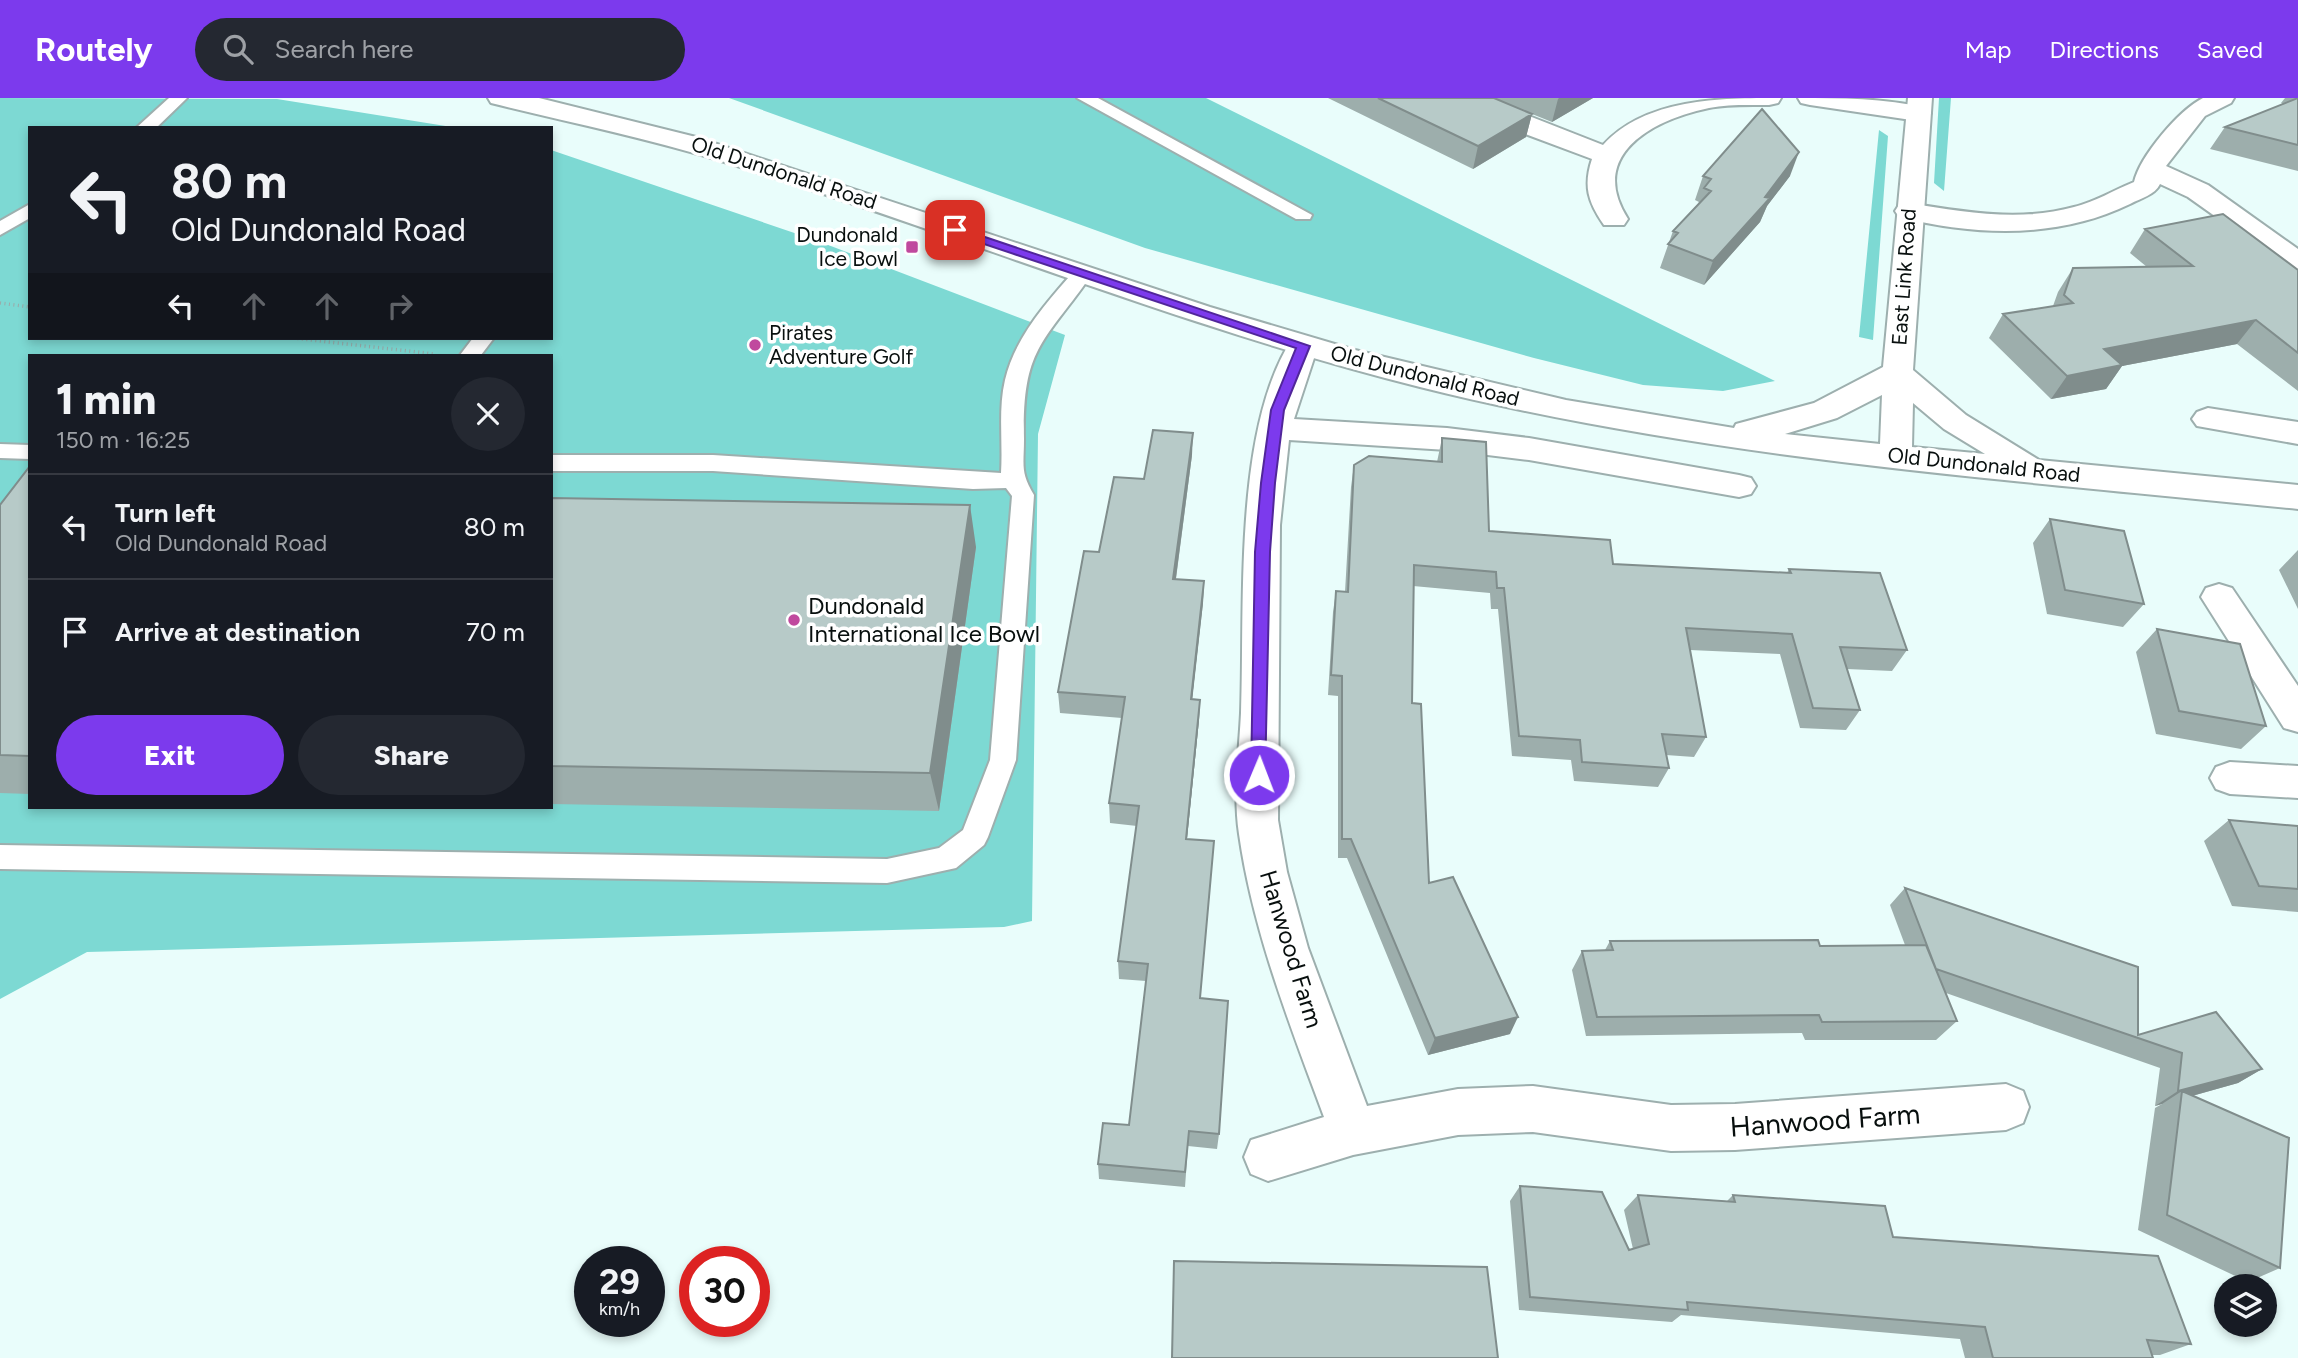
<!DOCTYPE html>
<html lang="en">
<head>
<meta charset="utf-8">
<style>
	body { margin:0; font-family:Figtree,sans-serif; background:#242831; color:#f1f3f6; height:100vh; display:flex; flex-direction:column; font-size:26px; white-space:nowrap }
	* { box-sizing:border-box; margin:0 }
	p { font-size:23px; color:#9ea1a6 }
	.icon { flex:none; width:38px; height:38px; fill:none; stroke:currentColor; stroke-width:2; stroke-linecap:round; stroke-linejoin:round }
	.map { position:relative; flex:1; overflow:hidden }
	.drawer { position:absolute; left:28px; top:256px; width:525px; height:455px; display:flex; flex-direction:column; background:#171b24; border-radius:0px; box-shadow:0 4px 10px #0003 }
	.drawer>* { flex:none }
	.top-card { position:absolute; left:28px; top:28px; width:525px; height:214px; border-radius:0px; box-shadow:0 4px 10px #0003; background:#171b24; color:#f1f3f6; overflow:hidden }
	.tools { position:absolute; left:2214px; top:1176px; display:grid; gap:14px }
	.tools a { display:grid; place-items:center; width:63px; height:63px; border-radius:50%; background:#171b24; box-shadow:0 4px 10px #0003; font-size:35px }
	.speed { position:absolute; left:574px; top:1148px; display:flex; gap:14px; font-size:35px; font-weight:700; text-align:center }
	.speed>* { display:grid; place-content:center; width:91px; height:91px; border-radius:50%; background:#171b24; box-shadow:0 4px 10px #0003; line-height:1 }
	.speed small { font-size:18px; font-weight:400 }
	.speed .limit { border:10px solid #d22; background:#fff; color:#111 }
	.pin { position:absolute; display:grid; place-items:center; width:60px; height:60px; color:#fff; margin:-30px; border-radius:14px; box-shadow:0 4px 10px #0006 }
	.me { position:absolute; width:77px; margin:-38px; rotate:1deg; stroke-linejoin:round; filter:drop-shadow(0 0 5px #0008) }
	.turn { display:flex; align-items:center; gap:24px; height:147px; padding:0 28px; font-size:32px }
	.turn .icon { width:91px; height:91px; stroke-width:2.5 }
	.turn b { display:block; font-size:49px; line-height:60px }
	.lanes { display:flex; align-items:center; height:66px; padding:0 28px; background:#0003; justify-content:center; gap:35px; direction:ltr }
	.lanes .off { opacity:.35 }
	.round { display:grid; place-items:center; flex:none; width:74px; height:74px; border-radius:37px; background:#242831 }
	.overview { display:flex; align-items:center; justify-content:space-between; height:119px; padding:0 28px }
	h1 { font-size:42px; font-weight:800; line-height:52px }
	.button { display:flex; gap:14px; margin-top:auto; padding:14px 28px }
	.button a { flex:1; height:80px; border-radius:42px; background:#7c3aed; color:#fff; font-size:28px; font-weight:800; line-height:80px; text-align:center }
	.button a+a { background:#242831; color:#f1f3f6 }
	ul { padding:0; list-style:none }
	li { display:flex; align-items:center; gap:21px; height:105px; padding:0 28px; border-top:2px solid #363941 }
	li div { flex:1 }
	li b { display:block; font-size:26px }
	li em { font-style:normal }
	header { display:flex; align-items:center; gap:42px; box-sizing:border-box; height:98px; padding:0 35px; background:#7c3aed; color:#fff }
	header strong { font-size:33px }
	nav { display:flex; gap:38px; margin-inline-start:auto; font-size:24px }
	.search { width:490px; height:63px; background:#242831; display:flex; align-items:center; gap:18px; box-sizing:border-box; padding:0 24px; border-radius:38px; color:#9ea1a6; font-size:26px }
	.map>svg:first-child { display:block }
	.green { fill:#7dd9d3; fill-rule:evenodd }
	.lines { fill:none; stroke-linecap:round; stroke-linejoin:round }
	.lane-casing { stroke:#9dafae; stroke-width:4 }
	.street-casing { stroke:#9dafae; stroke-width:4 }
	.secondary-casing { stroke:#9dafae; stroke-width:4 }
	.path { stroke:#9baaa9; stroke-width:3.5; stroke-dasharray:1 3.5; stroke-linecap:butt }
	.lane { fill:#fff; fill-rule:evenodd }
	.street { fill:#fff; fill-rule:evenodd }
	.secondary { fill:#fff; fill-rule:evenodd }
	.wall { fill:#9daeac }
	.shaded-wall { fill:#808d8c }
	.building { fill:#b7cac8; stroke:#808d8c; stroke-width:2 }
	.route { fill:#7c3aed; stroke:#51269a; stroke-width:2 }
	.poi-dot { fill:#c0499e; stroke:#fff; stroke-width:2.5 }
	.labels { text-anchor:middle; stroke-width:7; stroke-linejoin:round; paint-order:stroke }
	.far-street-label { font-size:21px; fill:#080f0e; stroke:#fff }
	.far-poi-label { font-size:21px; fill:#080f0e; stroke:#fff; text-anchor:end }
	.poi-label { font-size:24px; fill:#080f0e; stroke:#fff; text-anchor:start }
	.street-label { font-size:24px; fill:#080f0e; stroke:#fff }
	.near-street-label { font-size:28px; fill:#080f0e; stroke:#fff }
</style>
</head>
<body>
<header>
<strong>Routely</strong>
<div class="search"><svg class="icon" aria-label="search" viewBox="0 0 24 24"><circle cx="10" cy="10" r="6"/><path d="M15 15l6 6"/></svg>Search here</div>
<nav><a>Map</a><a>Directions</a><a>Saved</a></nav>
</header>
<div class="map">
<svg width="2298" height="1260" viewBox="0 0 2298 1260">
	<rect width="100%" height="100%" fill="#e9fdfb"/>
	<!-- green -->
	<path class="green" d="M0,0l277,1 181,29h-428v210h521v-188l264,90 250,95 -27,99 -6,487 -28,6 -917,25 -87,47zM30,257h521v452h-521z
		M729,0h477l569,283 -52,10 -80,-6 -109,-27 -389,-110z
		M1939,0h12l-7,93 -10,-8z
		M1879,32l9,6 -15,204 -14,-3z"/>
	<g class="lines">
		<defs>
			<path id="lane" d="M169,0h18l-31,30h-20z
				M1077,0h21l214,117 -2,4h-14z
				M30,106v14l-30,17v-14z
				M1082,170l10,6c-48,69 -70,73 -68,165 0,26 -4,33 10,56l-18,265 -28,77 -4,8 -28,23 -69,15 -887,-14v-24l887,14 52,-11 24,-18 27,-70 22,-264 -6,-8 -33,1 -260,-18h-162v-16h162l288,18c2,-31 -3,-63 4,-93 10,-43 42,-78 70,-110z
				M473,240h21l-13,17h-21z
				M0,346l30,1v14l-30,-1z"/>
			<path id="street" d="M1451,0h32l120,47c43,-47 117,-47 178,-47l-3,5 -9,2c-20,0 -41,-1 -60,3 -57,12 -122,47 -81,111l-4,6h-20c-16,-23 -21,-39 -12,-66l-99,-37 -39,-19z
				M1798,0c43,0 86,0 129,10l4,5 -4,5 -9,3 -108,-16 -9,-2z
				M2203,0h31l-3,5 -26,13 -39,50 42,19 90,64v22l-10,-3 -100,-71 -28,-13c-5,11 -19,14 -30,20 -72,35 -154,32 -231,13l-4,-6 4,-6 10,-2c54,9 111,19 165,4 21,-5 40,-17 60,-25 6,-26 45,-72 69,-84z
				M1303,239l11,2 4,7 -24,73 153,9 82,10 210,37 12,3 5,8 -5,8 -12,3 -210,-37 -82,-10 -158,-10 -9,85 -2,295 9,52 21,76 59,158 91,-17 75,-3 138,19 64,-1 271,-20 17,7 6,16 -6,16 -17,7 -271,20 -64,1 -138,-19 -75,3 -105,20 -85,26 -17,-7 -7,-17 7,-17 73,-23c-34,-92 -71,-185 -85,-283 -6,-40 0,-81 2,-121 4,-106 -8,-283 51,-374z
				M2208,310l90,14v22l-101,-18 -5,-7 5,-7z
				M2219,486l13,4 66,98v46l-14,-4 -83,-131 5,-9z
				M2230,664l68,4v32l-68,-4 -14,-5 -6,-11 6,-11z"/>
			<path id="secondary" d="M488,0h51l157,39 514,170 145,43 211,50 168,28 2,-4 78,-21 69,-36 25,-269h24l-19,272 53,45 73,45 259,25v24c-294,-30 -590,-50 -878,-122 -239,-60 -467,-155 -702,-227 -75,-23 -151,-38 -227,-57zM1882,297l-2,49 -95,-10 52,-16zM1913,305l31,26 41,25 -73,-7z"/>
		</defs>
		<!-- lane casing -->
		<use href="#lane" class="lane-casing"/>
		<!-- street casing -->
		<use href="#street" class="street-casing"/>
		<!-- secondary casing -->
		<use href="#secondary" class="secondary-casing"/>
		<!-- path -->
		<path class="path" d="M0,205l30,4
			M293,240l142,16"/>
		<!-- lane -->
		<use href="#lane" class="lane"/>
		<!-- street -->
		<use href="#street" class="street"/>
		<!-- secondary -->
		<use href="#secondary" class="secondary"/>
	</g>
	<!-- wall -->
	<path class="wall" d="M1328,0h265l-41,24 -20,-8 -6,23 -53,32z
		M2285,0h13v73l-88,-22 15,-22 58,-23 -2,-1z
		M1703,78h87l-23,30 -7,16 -56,63 -44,-17 13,-37 25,-27 1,-2 -4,-2z
		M2145,131l153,41v121l-61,-47 -115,22 -16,23 -55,10 -62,-61 14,-24 50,-8 5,-14 15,-24 74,-1 -17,-14z
		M1442,340l47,93 124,33 174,9 2,-4 118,81 -15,21 -45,-2 13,41 -14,20 -46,-2 -20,-74 -90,-4 16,87 -12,20 -28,-2 3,13 -11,19 -84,-6 -3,-21 -59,-4 -14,-147h-7l-1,-16 -77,-7 -1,117 17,180 81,151 -82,21 -81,-197h-9v-162l-10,-1 5,-83 3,-21 9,1 6,-105 3,-22 83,-3z
		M1192,357l-16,124 28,2 -1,22 -11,96 8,1 -1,20 -12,119 13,159 19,136 -2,15 -29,-3 -3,41 -86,-8 -1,-15 31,-39 17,-144 -27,-2 -1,-18 19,-135 -27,-3 -1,-20 13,-85 -62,-5 -2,-21 41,-140z
		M30,368v328l-30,-1v-288z
		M551,400l425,49 -37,264 -388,-7z
		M2050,421l94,85 -21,23 -76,-13 -14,-71z
		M2298,452v59l-19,-39z
		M2157,531l109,97 -25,23 -85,-15 -20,-82z
		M2229,722l69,6v86l-66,-6 -28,-65z
		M1905,790l233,147 124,34 -24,14 -46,13 88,172 -32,14 -110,-52 17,-122 7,-4 -7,2 5,-38 -214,-75 11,28 -21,19h-131l-3,-7 -216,3 -14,-66 10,-19 23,-1 5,-9 210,5 85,-1 -15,-40z
		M1520,1088l109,64 4,-1 -9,-39 14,-15 89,6 6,-6 160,42 298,107 -31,11h-8l1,3h-188l-5,-19 -279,-24 -9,7 -153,-12 -9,-109z"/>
	<!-- shaded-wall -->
	<path class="shaded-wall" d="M1559,0h34l-41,24 6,-23z
		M1532,16l-6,23 -53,32 5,-23z
		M1799,54l-9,24 -23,30 -7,16 -56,63 9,-24z
		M2256,222l-19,24 -115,22 -16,23 -55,10 16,-23 37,-27z
		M1193,335l-1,22 -19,145v-21z
		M970,407l6,42 -37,264 -9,-38z
		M1204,483l-1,22 -13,117 1,-21z
		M1200,602l-1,20 -14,138 1,-19z
		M1518,919l-8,17 -82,21 7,-17z
		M2262,971l-24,14 -57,16 1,-8 -20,13 -7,2 23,-15z"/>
	<!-- building -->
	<path class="building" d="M1378,0h116l38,16 -54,32z
		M2298,0v47l-73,-18z
		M1762,11l37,43 -34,45 5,1 -57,63 -45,-17 10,-11 -5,-2 38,-40 -7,-3 7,-9 -8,-3z
		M2223,116l75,56v83l-42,-33 -152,29 18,16 -55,11 -64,-62 70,-11 -9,-8 9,-27 120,-2 -48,-37z
		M1153,332l40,3 -20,146 31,2 -13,118 9,1 -14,139 28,2 -14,157 28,3 -9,133 -30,-3 -4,41 -87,-8 5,-41 26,2 8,-68 11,-93 -30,-3 21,-155 -30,-3 16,-106 -67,-5 26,-141 15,1 15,-75 30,2z
		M1442,340l44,4 3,89 121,9 3,24 178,9 -2,-4 91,4 27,77 -67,-3 20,63 -47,-2 -21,-74 -106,-6 20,109 -44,-3 7,34 -87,-6 -2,-22 -61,-4 -15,-148h-7l-1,-16 -82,-7 -2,138 9,1 8,179 24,-6 65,140 -83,21 -84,-199h-9v-163l-11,-1 5,-84 12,1 6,-127 15,-9 73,6z
		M30,368v290l-30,-1v-250z
		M551,400l419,7 -40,268 -379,-7z
		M2050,421l74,12 20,73 -79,-14z
		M2157,531l83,15 26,82 -87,-15z
		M2229,722l69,6v63l-39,-3z
		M1905,790l233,79v68l78,-23 46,57 -84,22 4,-38 -246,-84z
		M1818,842l2,6 106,-1 31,76 -135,1 -3,-7 -222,2 -15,-66 31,-1 -3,-9z
		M2182,993l107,47 -9,130 -113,-53z
		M1520,1088l82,6 27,58 20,-6 -11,-49 97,7 -2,-7 152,11 8,31 265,19 33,88 -44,-4 6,18h-160l-8,-31 -298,-25 1,8 -158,-13z
		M1174,1163l313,6 11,91h-326z"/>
	<!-- route -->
	<path class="route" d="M955,129l355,119 -26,64 -9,73 -5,69 -5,227h-12l-2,-4 4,-223 6,-69 10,-73 25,-62 -345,-115 -2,-3z"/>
	<!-- markers -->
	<g class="poi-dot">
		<rect x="905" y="142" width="14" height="14" rx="3.5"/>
		<circle cx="755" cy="247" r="7"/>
		<circle cx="794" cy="522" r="7"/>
	</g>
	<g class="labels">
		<!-- far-street labels -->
		<g class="far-street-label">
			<text transform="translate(784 75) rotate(18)" y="7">Old Dundonald Road</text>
			<text transform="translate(1904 179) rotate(-86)" y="7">East Link Road</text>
			<text transform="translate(1425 278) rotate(14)" y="7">Old Dundonald Road</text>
			<text transform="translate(1984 367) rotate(6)" y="7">Old Dundonald Road</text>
		</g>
		<!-- far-poi labels -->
		<g class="far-poi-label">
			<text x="898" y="144">Dundonald<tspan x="898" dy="24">Ice Bowl</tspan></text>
			<text x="769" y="242" text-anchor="start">Pirates<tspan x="769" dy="24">Adventure Golf</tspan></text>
		</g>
		<!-- poi labels -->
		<g class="poi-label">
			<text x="808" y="516">Dundonald<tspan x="808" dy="28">International Ice Bowl</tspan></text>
		</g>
		<!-- street labels -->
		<g class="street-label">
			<text transform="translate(1291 851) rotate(73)" y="8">Hanwood Farm</text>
		</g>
		<!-- near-street labels -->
		<g class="near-street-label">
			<text transform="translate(1825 1022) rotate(-4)" y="10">Hanwood Farm</text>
		</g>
	</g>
</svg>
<div class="tools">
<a><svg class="icon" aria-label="layers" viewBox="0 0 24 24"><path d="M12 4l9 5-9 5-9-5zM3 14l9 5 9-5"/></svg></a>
</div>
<div class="speed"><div>29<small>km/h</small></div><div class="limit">30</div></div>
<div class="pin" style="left:955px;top:132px;background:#d93025"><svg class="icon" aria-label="arrive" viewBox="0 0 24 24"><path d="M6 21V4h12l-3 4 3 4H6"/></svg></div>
<svg class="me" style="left:1259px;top:677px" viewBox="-20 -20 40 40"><circle r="17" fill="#7c3aed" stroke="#fff" stroke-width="3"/><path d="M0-11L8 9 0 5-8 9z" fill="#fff"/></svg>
<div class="top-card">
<div class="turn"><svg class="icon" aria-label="left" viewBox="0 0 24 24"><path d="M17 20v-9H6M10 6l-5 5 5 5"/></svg><div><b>80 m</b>Old Dundonald Road</div></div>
<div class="lanes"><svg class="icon" aria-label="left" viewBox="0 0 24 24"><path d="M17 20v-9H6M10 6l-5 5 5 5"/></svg><svg class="icon off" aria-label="ahead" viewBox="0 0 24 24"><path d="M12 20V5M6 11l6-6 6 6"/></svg><svg class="icon off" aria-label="ahead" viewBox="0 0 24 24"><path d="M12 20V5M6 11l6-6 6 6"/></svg><svg class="icon off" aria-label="right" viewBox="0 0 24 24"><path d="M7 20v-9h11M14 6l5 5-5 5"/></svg></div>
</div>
<section class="drawer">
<div class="overview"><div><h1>1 min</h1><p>150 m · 16:25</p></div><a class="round"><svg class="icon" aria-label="close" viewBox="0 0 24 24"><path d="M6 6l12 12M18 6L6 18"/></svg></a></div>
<ul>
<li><svg class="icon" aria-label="left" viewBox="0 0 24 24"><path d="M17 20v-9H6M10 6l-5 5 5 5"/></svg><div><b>Turn left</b><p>Old Dundonald Road</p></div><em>80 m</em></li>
<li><svg class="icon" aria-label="arrive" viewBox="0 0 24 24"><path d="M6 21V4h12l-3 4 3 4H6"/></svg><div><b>Arrive at destination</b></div><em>70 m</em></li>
</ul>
<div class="button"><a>Exit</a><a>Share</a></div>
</section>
</div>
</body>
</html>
